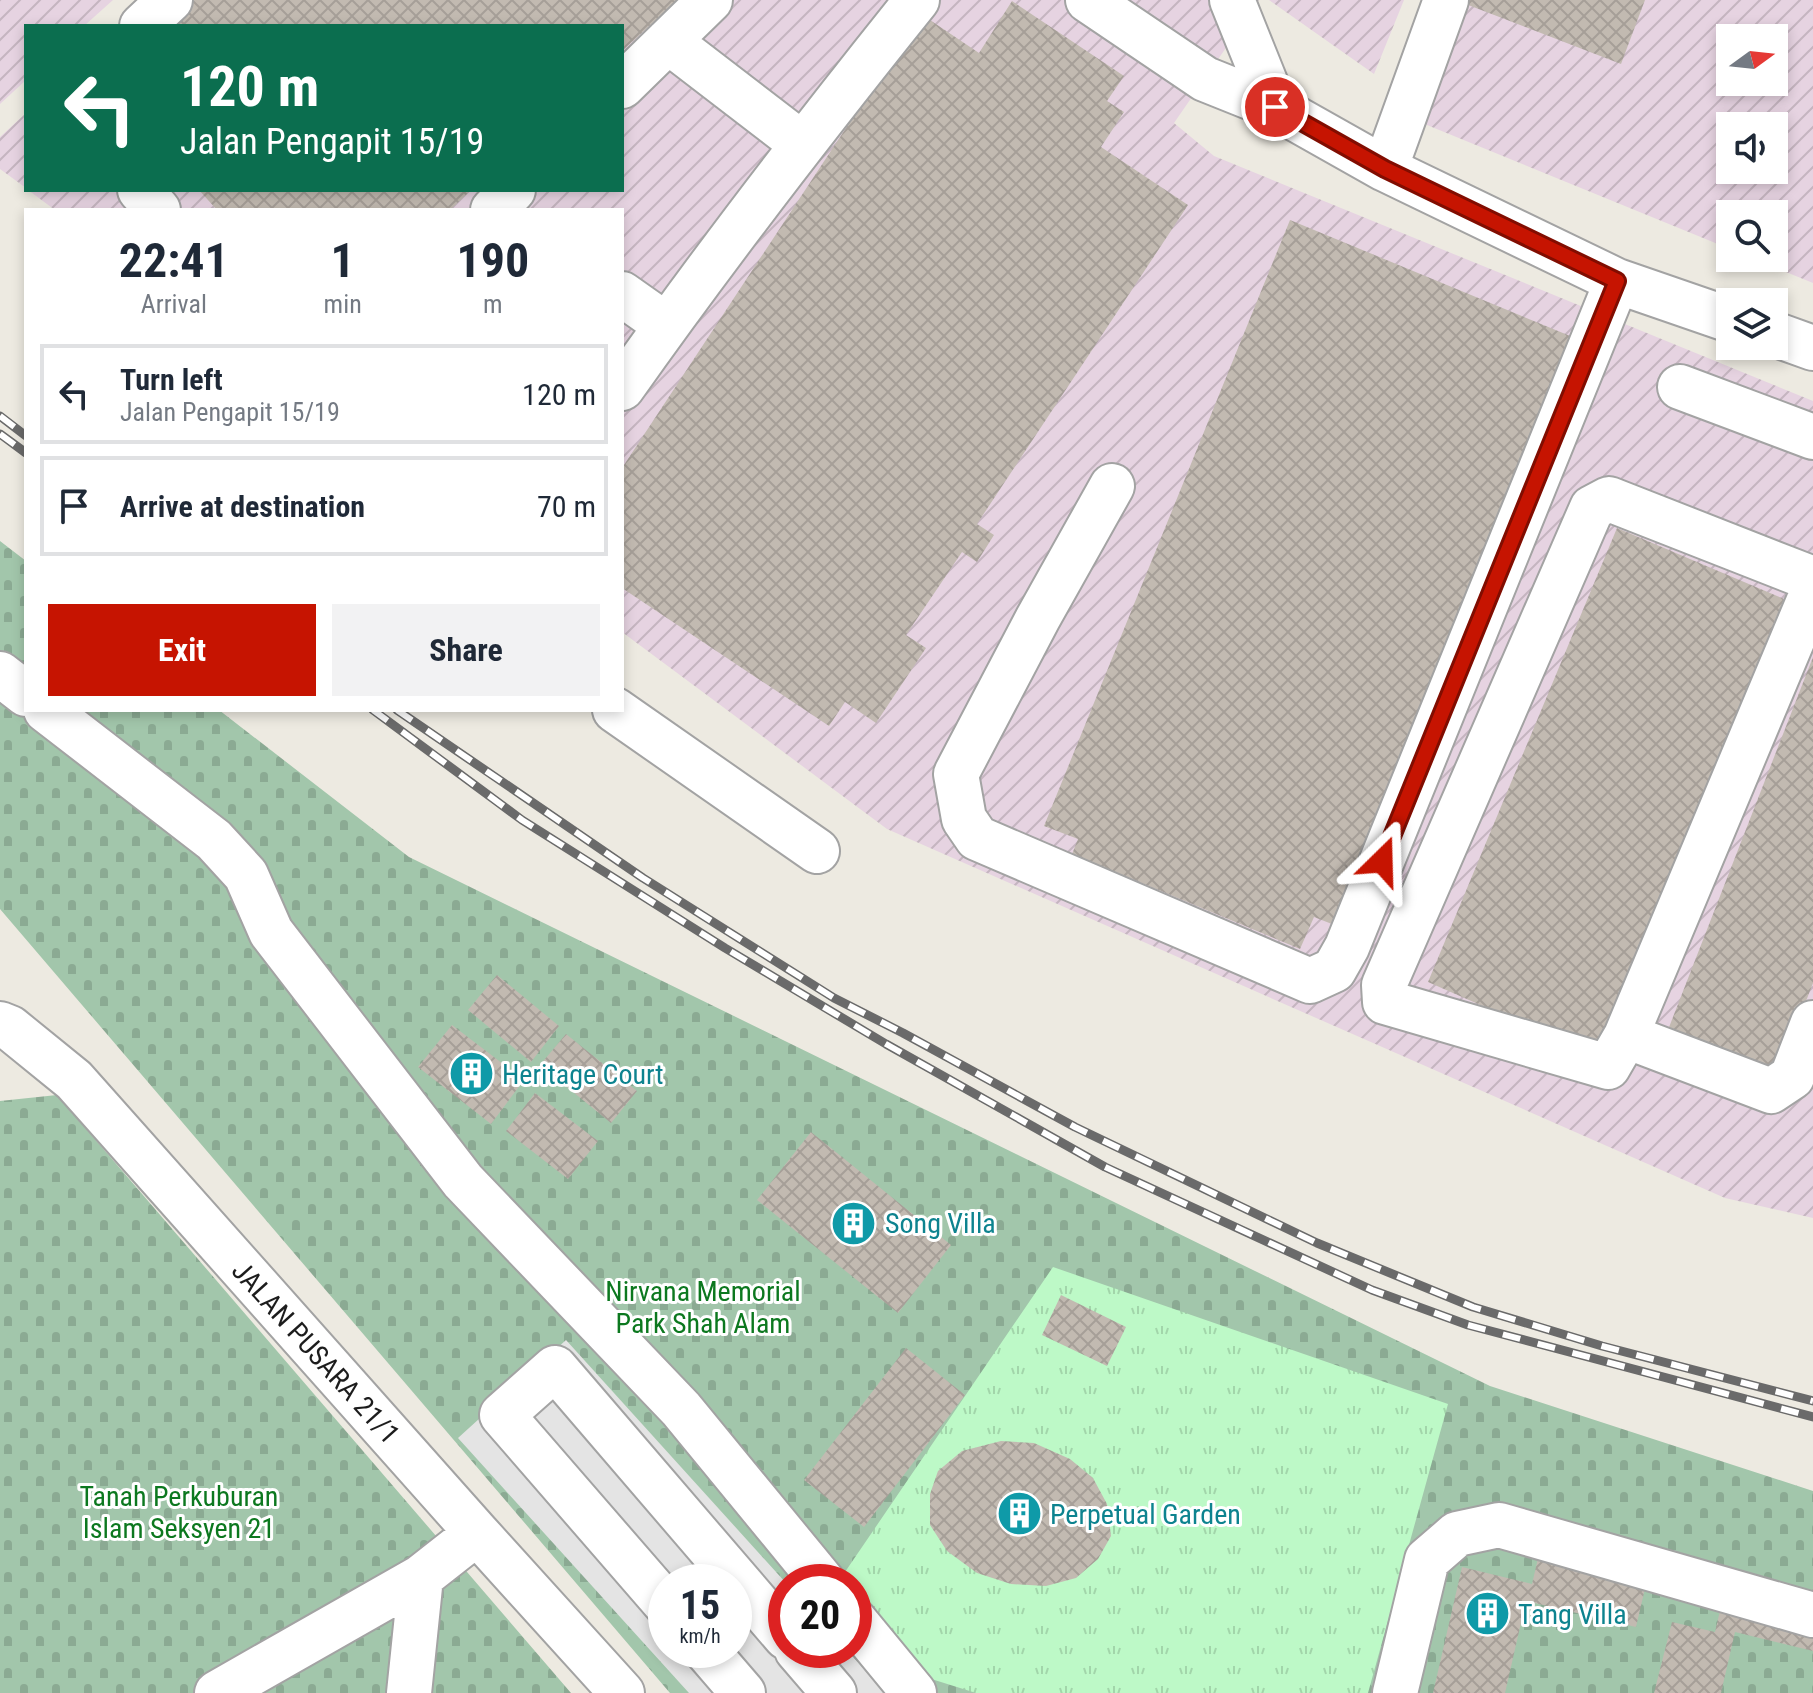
<!DOCTYPE html>
<html lang="en">
<head>
<meta charset="utf-8">
<style>
	body { margin:0; font-family:"Roboto Condensed",sans-serif; background:#f2f2f3; color:#1f2937; height:100vh; display:flex; flex-direction:column; font-size:30px; white-space:nowrap }
	* { box-sizing:border-box; margin:0 }
	p { font-size:26px; color:#747a83 }
	.icon { flex:none; width:44px; height:44px; fill:none; stroke:currentColor; stroke-width:2; stroke-linecap:round; stroke-linejoin:round }
	.map { position:relative; flex:1; overflow:hidden }
	.drawer { position:absolute; left:24px; top:208px; width:600px; height:504px; display:flex; flex-direction:column; background:#fff; border-radius:0px; box-shadow:0 4px 12px #0003 }
	.drawer>* { flex:none }
	.hud { position:absolute; left:24px; top:24px; width:600px; height:168px; border-radius:0px; box-shadow:0 4px 12px #0003; background:#0b6e4f; color:#fff; overflow:hidden }
	.needle { width:52px; rotate:75deg }
	.controls { position:absolute; left:1716px; top:24px; display:grid; gap:16px }
	.controls a { display:grid; place-items:center; width:72px; height:72px; border-radius:0px; background:#fff; box-shadow:0 4px 12px #0003; font-size:40px }
	.speed { position:absolute; left:648px; top:1564px; display:flex; gap:16px; font-size:40px; font-weight:700; text-align:center }
	.speed>* { display:grid; place-content:center; width:104px; height:104px; border-radius:50%; background:#fff; box-shadow:0 4px 12px #0003; line-height:1 }
	.speed small { font-size:20px; font-weight:400 }
	.speed .limit { border:12px solid #d22; background:#fff; color:#111 }
	.pin { position:absolute; display:grid; place-items:center; width:68px; height:68px; color:#fff; margin:-34px; border:4px solid #fff; border-radius:50%; box-shadow:0 2px 8px #0007 }
	.me { position:absolute; width:88px; margin:-44px; rotate:22deg; stroke-linejoin:round; filter:drop-shadow(0 0 6px #0008) }
	.turn { display:flex; align-items:center; gap:28px; height:168px; padding:0 24px; font-size:36px }
	.turn .icon { width:104px; height:104px; stroke-width:2.5 }
	.turn b { display:block; font-size:56px; line-height:68px }
	.eta { display:flex; justify-content:space-evenly; align-items:center; height:136px; text-align:center }
	.eta b { font-size:48px; font-weight:700; line-height:56px }
	.action { display:flex; gap:16px; margin-top:auto; padding:16px 24px }
	.action a { flex:1; height:92px; border-radius:0px; background:#c61401; color:#fff; font-size:32px; font-weight:700; line-height:92px; text-align:center }
	.action a+a { background:#f2f2f3; color:#1f2937 }
	ul { padding:0; list-style:none }
	li { display:flex; align-items:center; gap:24px; height:100px; margin:0 16px 12px; padding:0 8px; border:4px solid #e0e1e3; border-radius:0px }
	li div { flex:1 }
	li b { display:block; font-size:30px }
	li em { font-style:normal }
	.map>svg:first-child { display:block }
	.industrial { fill:url(#industrial-furrows); fill-rule:evenodd }
	.cemetery { fill:url(#cemetery-stones); fill-rule:evenodd }
	.park { fill:url(#park-tufts) }
	.parking { fill:#e4e4e4; fill-rule:evenodd }
	.building { fill:url(#building-cross-hatch) }
	.lines { fill:none; stroke-linecap:round; stroke-linejoin:round }
	.minor-casing { stroke:#a3a3a3; stroke-width:48 }
	.minor { stroke:#fff; stroke-width:44 }
	.rail-casing { stroke:#6a6a6a; stroke-width:9 }
	.rail { stroke:#fff; stroke-width:6; stroke-dasharray:18; stroke-linecap:butt }
	.route-casing { stroke:#810d01; stroke-width:20 }
	.route { stroke:#c61401; stroke-width:14 }
	.labels { text-anchor:middle; stroke-width:6; stroke-linejoin:round; paint-order:stroke }
	.culture-label { font-size:28px; fill:#0d838f; stroke:#fff; text-anchor:start }
	.park-label { font-size:28px; fill:#0c781f; stroke:#fff }
	.street-label { font-size:28px; fill:#1c1c1c; stroke:#fff }
</style>
</head>
<body>
<div class="map">
<svg width="1813" height="1693" viewBox="0 0 1813 1693">
	<defs>
		<pattern id="industrial-furrows" width="10" height="10" patternUnits="userSpaceOnUse" patternTransform="scale(2)"><rect width="10" height="10" fill="#e6d3e1"/><path d="M-1 1l2-2M0 10L10 0M9 11l2-2" fill="none" stroke="#c5b5c0"/></pattern>
		<pattern id="cemetery-stones" width="16" height="16" patternUnits="userSpaceOnUse" patternTransform="scale(2)"><rect width="16" height="16" fill="#a2c6ab"/><path d="M2 7V4a2 2 0 0 1 4 0v3zM10 15v-3a2 2 0 0 1 4 0v3z" fill="#8baa93"/></pattern>
		<pattern id="park-tufts" width="24" height="20" patternUnits="userSpaceOnUse" patternTransform="scale(2)"><rect width="24" height="20" fill="#bdf9c7"/><path d="M3 7l-1-3M5 7V3M7 7l1-3M15 17l-1-3M17 17v-4M19 17l1-3" fill="none" stroke="#a2d5aa"/></pattern>
		<pattern id="building-cross-hatch" width="8" height="8" patternUnits="userSpaceOnUse" patternTransform="scale(2)"><rect width="8" height="8" fill="#c2bab1"/><path d="M0 0l8 8M0 8l8-8" fill="none" stroke="#a69f98"/></pattern>
	</defs>
	<rect width="100%" height="100%" fill="#edeae1"/>
	<!-- industrial -->
	<path class="industrial" d="M0,0h113l-29,26h-58v54l-26,24z
		M148,0h1111l-85,123 40,33 599,245v817l-88,-20 -838,-369 -265,-197v-422h-567l-27,-20h594v-164h-502z
		M1269,0h135l-30,74z
		M1429,0h384v283l-61,-25h22v-44h-44v35l-325,-133zM1730,38h44v44h-44zM1730,126h44v44h-44z
		M26,113v75l-26,-19v-32z"/>
	<!-- cemetery -->
	<path class="cemetery" d="M0,541l26,20v149h193l190,147 1081,529 323,105v202h-1143l-670,-784zM666,1582h68v68h-68zM786,1582h68v68h-68z
		M57,1095l514,598h-571v-592z"/>
	<!-- park -->
	<path class="park" d="M1053,1267l395,137 -80,289h-392l-51,-16 -71,-93v-2l-9,-10z"/>
	<!-- parking -->
	<path class="parking" d="M566,1340l220,243v67h61l38,43h-196l-231,-255zM666,1582h68v68h-68z"/>
	<!-- building -->
	<path class="building" d="M192,0h486l-56,51v-25h-459z
		M1464,0h181l-24,64 -158,-61z
		M1012,1l112,75 -17,25 17,11 -23,35 87,58 -211,319 17,11 -17,27 -15,-10 -56,83 20,13 -50,75 -31,-21 -16,24 -207,-138v-120l299,-454 58,39z
		M199,190h272l-21,20h-233z
		M1290,220l285,118 -238,588 -23,-9 -14,32 -228,-95 6,-15 -34,-13z
		M1617,528l167,71 -190,456 -166,-73z
		M1813,657v326l-37,96 -110,-44z
		M497,975l62,51 -28,36 -63,-52z
		M452,1025l72,55 -33,44 -73,-57z
		M566,1034l71,57 -26,32 -71,-58z
		M535,1093l63,48 -30,38 -62,-48z
		M811,1132l140,113 -53,68 -141,-113z
		M1061,1295l65,32 -19,39 -65,-31z
		M906,1348l59,47 -101,132 -60,-47z
		M1001,1441l33,2 36,16 23,19 14,26 4,32 -13,23 -22,19 -30,8 -35,-2 -34,-11 -30,-22 -17,-26v-31l8,-23 24,-20z
		M1539,1554l108,26 -11,47 -110,-26 -21,92h-72l29,-126 70,17z
		M1723,1598l90,22v31l-78,-19 -14,61h-67l18,-71 43,10z"/>
	<g class="lines">
		<defs>
			<path id="minor" d="M1088,0l117,79 70,28 110,62 232,112 113,39
				M1232,0l43,107
				M142,26l28,-26
				M668,41l134,103
				M622,86l88,-86
				M1385,169l61,-169
				M140,190l18,20
				M493,210l20,-20
				M622,294l44,31
				M1774,334l39,14
				M1680,387l133,50
				M622,388c94,-133 193,-261 295,-388
				M1112,486l-74,132 -82,156 8,45 13,19 333,143 24,-11 13,-23 270,-666
				M1813,579l-204,-80 -17,9 -208,477 1,17 223,65 18,-31 187,-445
				M0,674l26,20
				M46,710l168,130 32,35 25,57 192,249 218,228 142,173
				M615,710l202,141
				M0,1024l10,4 64,52 403,453 145,160
				M1626,1036l145,55 21,-14 21,-54
				M666,1604l-164,-189 53,-47 231,269
				M854,1620l60,73
				M706,1650l37,43
				M797,1650l37,43
				M217,1693l204,-116 56,-44
				M409,1693l12,-116
				M1395,1693l32,-133 30,-26 42,-9 314,90"/>
		</defs>
		<!-- minor casing -->
		<use href="#minor" class="minor-casing"/>
		<!-- minor -->
		<use href="#minor" class="minor"/>
		<defs>
			<path id="rail" d="M0,416l26,20
				M0,434l26,19
				M373,710l149,110 203,128 161,96 219,123 267,123 96,35 345,92
				M397,710l246,168 191,120 69,35 172,94 242,116 156,64 129,39 211,55"/>
		</defs>
		<!-- rail casing -->
		<use href="#rail" class="rail-casing"/>
		<!-- rail -->
		<use href="#rail" class="rail"/>
	</g>
	<g class="lines">
		<defs>
			<path id="route" d="M1275,107l110,62 232,112 -235,580"/>
		</defs>
		<!-- route casing -->
		<use href="#route" class="route-casing"/>
		<!-- route -->
		<use href="#route" class="route"/>
	</g>
	<!-- icons -->
	<defs>
		<symbol id="building-disc" viewBox="-11 -11 22 22"><circle r="9.5" fill="#0f9aa8" stroke="#fff"/><path d="M-4-6H4V6H1V3H-1V6H-4ZM-2.5-4.3h1.7v1.8h-1.7ZM.8-4.3h1.7v1.8H.8ZM-2.5-1h1.7V.8h-1.7ZM.8-1h1.7V.8H.8Z" fill="#fff"/></symbol>
	</defs>
	<g fill-rule="evenodd">
		<use href="#building-disc" x="446" y="1048" width="51" height="51"/>
		<use href="#building-disc" x="828" y="1198" width="51" height="51"/>
		<use href="#building-disc" x="994" y="1488" width="51" height="51"/>
		<use href="#building-disc" x="1462" y="1588" width="51" height="51"/>
	</g>
	<g class="labels">
		<!-- culture labels -->
		<g class="culture-label">
			<text x="502" y="1084">Heritage Court</text>
			<text x="885" y="1233">Song Villa</text>
			<text x="1050" y="1524">Perpetual Garden</text>
			<text x="1518" y="1624">Tang Villa</text>
		</g>
		<!-- park labels -->
		<g class="park-label">
			<text x="703" y="1301">Nirvana Memorial<tspan x="703" dy="32">Park Shah Alam</tspan></text>
			<text x="179" y="1506">Tanah Perkuburan<tspan x="179" dy="32">Islam Seksyen 21</tspan></text>
		</g>
		<!-- street labels -->
		<g class="street-label">
			<text transform="translate(316 1352) rotate(48)" y="10">JALAN PUSARA 21/1</text>
		</g>
	</g>
</svg>
<div class="controls">
<a><svg class="needle" viewBox="-14 -14 28 28"><path d="M0-13l5 13h-10z" fill="#e53935"/><path d="M0 13l5-13h-10z" fill="#747a83"/></svg></a>
<a><svg class="icon" aria-label="sound" viewBox="0 0 24 24"><path d="M4 9h4l5-4v14l-5-4H4zM17 9q2 3 0 6"/></svg></a>
<a><svg class="icon" aria-label="search" viewBox="0 0 24 24"><circle cx="10" cy="10" r="6"/><path d="M15 15l6 6"/></svg></a>
<a><svg class="icon" aria-label="layers" viewBox="0 0 24 24"><path d="M12 4l9 5-9 5-9-5zM3 14l9 5 9-5"/></svg></a>
</div>
<div class="speed"><div>15<small>km/h</small></div><div class="limit">20</div></div>
<div class="pin" style="left:1275px;top:107px;background:#d93025"><svg class="icon" aria-label="arrive" viewBox="0 0 24 24"><path d="M6 21V4h12l-3 4 3 4H6"/></svg></div>
<svg class="me" style="left:1382px;top:861px" viewBox="-20 -20 40 40"><path d="M0-17L14 15 0 8-14 15z" fill="#c61401" stroke="#fff" stroke-width="4"/></svg>
<div class="hud">
<div class="turn"><svg class="icon" aria-label="left" viewBox="0 0 24 24"><path d="M17 20v-9H6M10 6l-5 5 5 5"/></svg><div><b>120 m</b>Jalan Pengapit 15/19</div></div>
</div>
<section class="drawer">
<div class="eta">
<div><b>22:41</b><p>Arrival</p></div>
<div><b>1</b><p>min</p></div>
<div><b>190</b><p>m</p></div>
</div>
<ul>
<li><svg class="icon" aria-label="left" viewBox="0 0 24 24"><path d="M17 20v-9H6M10 6l-5 5 5 5"/></svg><div><b>Turn left</b><p>Jalan Pengapit 15/19</p></div><em>120 m</em></li>
<li><svg class="icon" aria-label="arrive" viewBox="0 0 24 24"><path d="M6 21V4h12l-3 4 3 4H6"/></svg><div><b>Arrive at destination</b></div><em>70 m</em></li>
</ul>
<div class="action"><a>Exit</a><a>Share</a></div>
</section>
</div>
</body>
</html>
